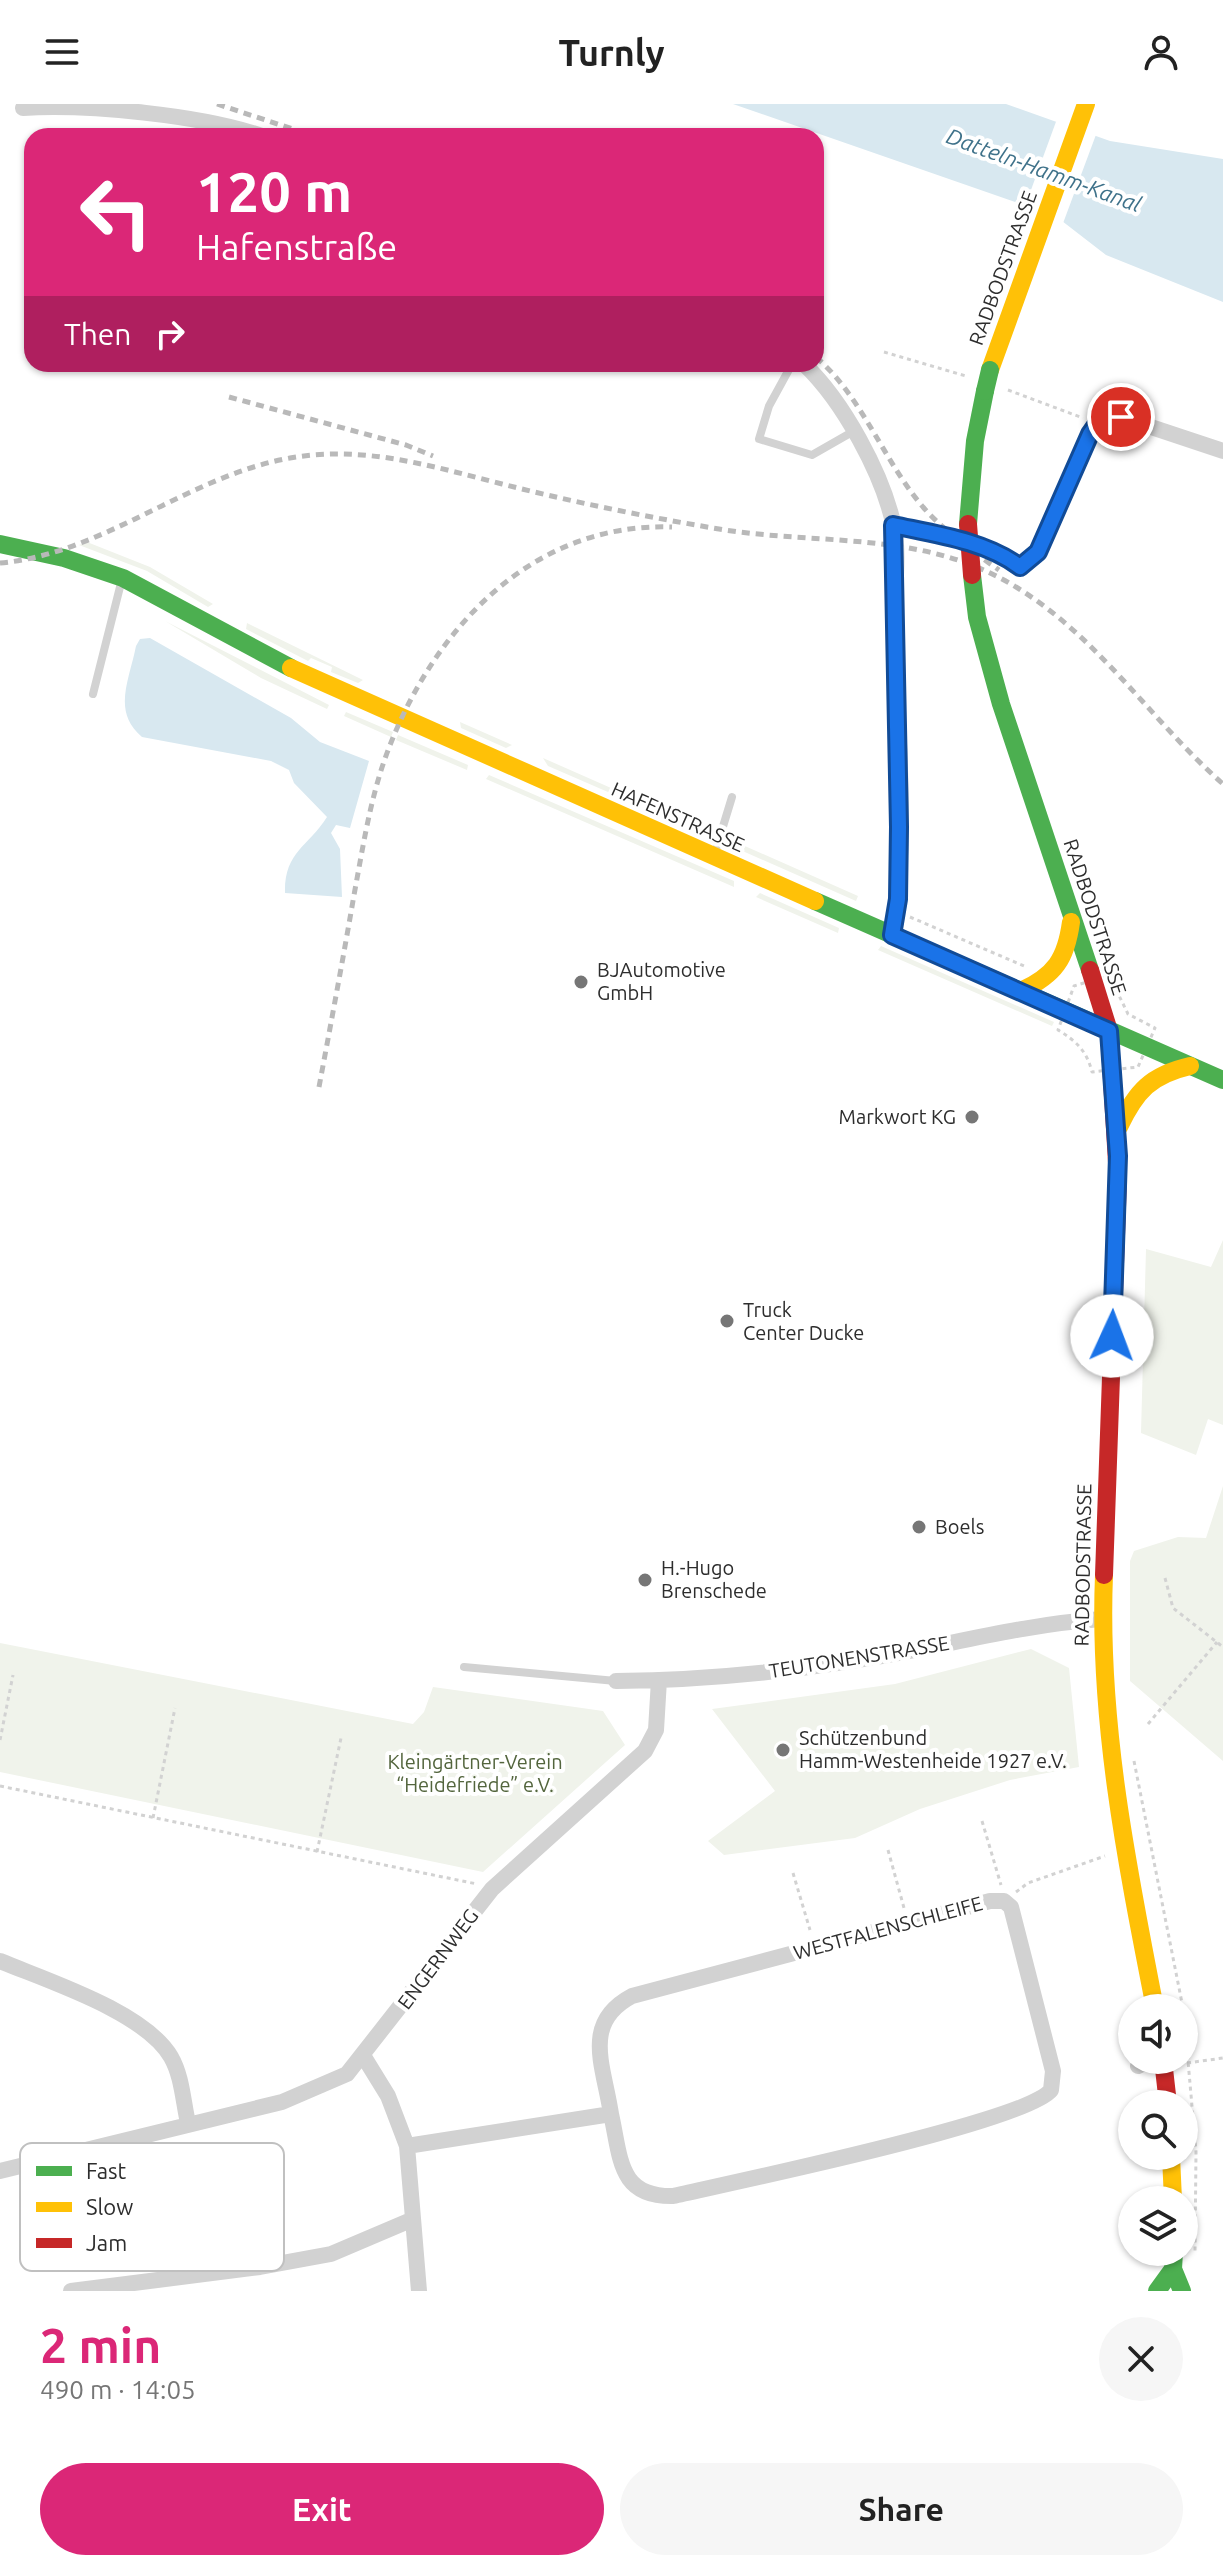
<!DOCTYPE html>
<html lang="en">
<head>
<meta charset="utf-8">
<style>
	body { margin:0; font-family:Ubuntu,sans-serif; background:#f6f6f6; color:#222; height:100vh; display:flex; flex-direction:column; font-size:30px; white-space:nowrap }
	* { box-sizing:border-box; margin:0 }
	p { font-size:26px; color:#767676 }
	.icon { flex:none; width:44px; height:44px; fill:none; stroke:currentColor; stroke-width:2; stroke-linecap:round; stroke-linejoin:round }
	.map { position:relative; height:2187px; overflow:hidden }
	.details { display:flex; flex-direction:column; background:#fff; flex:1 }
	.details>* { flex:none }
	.hud { position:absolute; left:24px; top:24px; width:800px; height:244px; border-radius:24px; box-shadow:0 2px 6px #0004; background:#db2777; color:#fff; overflow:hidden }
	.controls { position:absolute; left:1118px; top:1890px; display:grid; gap:16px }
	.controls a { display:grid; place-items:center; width:80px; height:80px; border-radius:50%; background:#fff; box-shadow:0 2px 6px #0004; font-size:40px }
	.pin { position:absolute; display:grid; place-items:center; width:68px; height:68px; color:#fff; margin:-34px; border:4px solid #fff; border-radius:50%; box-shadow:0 2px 8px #0007 }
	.me { position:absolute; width:88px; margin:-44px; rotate:2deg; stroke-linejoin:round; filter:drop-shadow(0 0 6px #0008) }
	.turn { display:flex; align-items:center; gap:28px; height:168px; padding:0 40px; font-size:36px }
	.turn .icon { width:104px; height:104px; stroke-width:2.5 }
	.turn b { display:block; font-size:56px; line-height:68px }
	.then { display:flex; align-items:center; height:76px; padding:0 40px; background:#0003; gap:16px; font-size:30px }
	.round { display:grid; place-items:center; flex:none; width:84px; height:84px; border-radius:42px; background:#f6f6f6 }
	.summary { display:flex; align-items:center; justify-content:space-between; height:136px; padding:0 40px }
	h1 { font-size:48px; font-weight:600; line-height:60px; color:#db2777 }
	.action { display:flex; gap:16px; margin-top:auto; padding:16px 40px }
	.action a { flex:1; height:92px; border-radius:48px; background:#db2777; color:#fff; font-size:32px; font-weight:600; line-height:92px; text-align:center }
	.action a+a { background:#f6f6f6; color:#222 }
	header { display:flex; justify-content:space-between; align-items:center; height:104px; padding:0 40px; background:#fff; font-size:36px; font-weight:600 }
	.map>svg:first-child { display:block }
	.green { fill:#f0f3eb }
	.water { fill:#d8e8f0 }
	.pier { fill:#fff }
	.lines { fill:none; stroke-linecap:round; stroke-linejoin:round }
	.path { stroke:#d2d2d2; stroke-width:3; stroke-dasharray:4 4; stroke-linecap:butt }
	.lane { stroke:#d2d2d2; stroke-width:8 }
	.street { stroke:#d2d2d2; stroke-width:16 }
	.fast { stroke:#4caf50; stroke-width:18 }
	.slow { stroke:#ffc107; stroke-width:18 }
	.jam { stroke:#c62828; stroke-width:18 }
	.rail { stroke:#b9b9b9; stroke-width:5; stroke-dasharray:8 6; stroke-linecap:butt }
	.fast-bridge { stroke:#4caf50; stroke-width:18 }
	.jam-bridge { stroke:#c62828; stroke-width:18 }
	.route-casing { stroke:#114b97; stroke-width:20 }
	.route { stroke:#1a73e8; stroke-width:14 }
	.poi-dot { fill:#767676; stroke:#fff; stroke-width:3 }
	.labels { text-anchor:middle; stroke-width:8; stroke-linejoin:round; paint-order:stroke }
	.street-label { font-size:20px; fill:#2d2d2d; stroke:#fff }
	.poi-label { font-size:20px; fill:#2d2d2d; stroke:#fff; text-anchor:start }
	.park-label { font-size:20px; fill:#53653d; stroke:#fff }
	.water-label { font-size:22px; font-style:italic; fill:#3f728a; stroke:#fff }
	.key { fill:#fff; stroke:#c0c0c0; stroke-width:2 }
	.key-label { font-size:22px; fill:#2d2d2d }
</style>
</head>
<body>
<header><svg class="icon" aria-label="menu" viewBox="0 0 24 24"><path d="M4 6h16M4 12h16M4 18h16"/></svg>Turnly<svg class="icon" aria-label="person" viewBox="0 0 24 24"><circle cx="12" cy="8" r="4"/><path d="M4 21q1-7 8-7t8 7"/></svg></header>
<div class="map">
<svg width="1223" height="2187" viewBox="0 0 1223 2187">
	<rect width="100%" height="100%" fill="#fff"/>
	<!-- green -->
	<path class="green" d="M87,438l63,25 63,37 -5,3 -61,-36 -68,-26z
		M165,517l164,84 -2,4 -66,-31z
		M247,519l116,57 -5,3 -27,-11 1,-5 -21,-9 -3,3 -62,-32z
		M346,608l47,20 -2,5 -47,-21z
		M460,618l52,23 -6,3 -45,-20z
		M398,631l70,30 -1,5 -71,-30z
		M543,654l93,41 -5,3 -83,-36z
		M489,671l245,106v6l-248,-108z
		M649,701l62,26 -4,4 -59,-25z
		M729,735l129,57 -2,5 -127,-56z
		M760,789l79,35 -1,5 -82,-36z
		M881,842l173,76 -2,4 -174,-76z
		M1223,1136v185l-15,-6 -12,36 -55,-22 5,-184 65,18z
		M1223,1382v275l-93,-80v-120l4,-10 44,-14 28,1z
		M0,1539l413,81 11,-12 9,-25 170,24 22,34 -142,127 -483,-100z
		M1031,1545l38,19 10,99 -69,13 -90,29 -65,29 -131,17 -16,-14 67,-50 -63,-82 183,-25z"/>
	<!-- water -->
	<path class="water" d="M733,0h273l104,37 113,18v143l-117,-47 -66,-51 -16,1z
		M150,534l141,80 29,24 49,19 -19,67 -14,-3 -5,8 9,16 2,48 -57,-4c-1,-41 23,-46 42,-76l-33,-34 -5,-13 -18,-9 -129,-24c-30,-25 -13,-56 -6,-91l4,-7z"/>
	<!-- pier -->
	<path class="pier" d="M1057,15l40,13 -35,94 -23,-18 -15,1z"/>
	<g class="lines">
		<!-- path -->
		<path class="path" d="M884,248l82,24
			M1008,286l75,28
			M910,813l114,49
			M1109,871l19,39 27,14 -17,39 -46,5c-5,-21 -16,-31 -34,-42l16,-44z
			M1165,1474l8,30 50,39
			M1148,1620l69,-82
			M0,1636l13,-65
			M1134,1657l49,247
			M0,1682l477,98
			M153,1714l22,-110
			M982,1717l19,64
			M888,1746l16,58
			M317,1748l24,-114
			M793,1769l17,57
			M1016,1788l12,-9 77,-27
			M1184,1911l12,137 -1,99
			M1187,1959l36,-5"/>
		<!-- lane -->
		<path class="lane" d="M792,260l-23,42 -10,33 53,16 42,-24
			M93,590l29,-115
			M714,752l18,-59
			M464,1563l152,14"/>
		<!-- street -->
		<path class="street" d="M23,4c64,-4 178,7 239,28
			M804,260c39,37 79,110 90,163 6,33 -1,70 0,104 3,100 15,205 -2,304
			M893,421c42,9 93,16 127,42l18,-15 52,-118 7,-10 24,-7 102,34
			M616,1577c104,-1 208,-13 310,-33 59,-12 116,-25 176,-29
			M0,1857c48,20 145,51 171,96 11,19 12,44 17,66
			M364,1953l24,39 19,50 12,145
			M1138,1962l12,-6
			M407,2042l204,-32c10,44 7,83 62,82 57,-13 353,-74 378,-106l2,-19 -42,-164 -7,-6h-14l-358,95c-51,27 -28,70 -21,118
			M0,2067l282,-69 65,-28 145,-185 153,-138 11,-21 3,-50
			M71,2187l189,-24 71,-13 80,-34"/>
		<!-- fast -->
		<path class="fast" d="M968,420l7,-83 10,-50
			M0,440l64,14 59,20 168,90
			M972,471l5,42 24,87 89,266
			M815,797l408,179
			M1174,2148l-1,17 9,22
			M1157,2187l16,-22"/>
		<!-- slow -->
		<path class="slow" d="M990,266l96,-266
			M291,564l524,233
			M1021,887c34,-16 45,-32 50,-69
			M1119,1023c17,-36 32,-52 71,-61
			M1104,1471c-6,146 23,290 51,433
			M1171,2052l2,44"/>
		<!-- jam -->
		<path class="jam" d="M1090,866l19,61 9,148 -14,396
			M1163,1956l5,44"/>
		<!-- rail -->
		<path class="rail" d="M217,0l97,32
			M816,253c47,41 67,103 107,150 22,25 49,44 76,63
			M229,293l177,48 27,11
			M0,459c103,-9 188,-87 290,-105 74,-13 141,8 212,26 71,18 145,33 217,45 96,16 194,2 283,50 91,49 145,138 221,205
			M319,983c12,-64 24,-128 35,-192 9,-48 16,-96 33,-142 46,-124 145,-231 285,-226"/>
		<!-- fast-bridge -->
		<path class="fast-bridge" d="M985,287l5,-21"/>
		<!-- jam-bridge -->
		<path class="jam-bridge" d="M968,420l4,51"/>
	</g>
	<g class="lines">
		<defs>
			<path id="route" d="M1112,1232l6,-180 -9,-125 -217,-96 6,-36 1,-72 -6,-302c42,9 93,16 127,42l18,-15 52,-118 7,-10 24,-7"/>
		</defs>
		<!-- route casing -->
		<use href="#route" class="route-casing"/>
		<!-- route -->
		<use href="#route" class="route"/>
	</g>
	<!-- markers -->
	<g class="poi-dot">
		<circle cx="581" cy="878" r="8"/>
		<circle cx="972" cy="1013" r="8"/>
		<circle cx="727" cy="1217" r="8"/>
		<circle cx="919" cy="1423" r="8"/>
		<circle cx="645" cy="1476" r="8"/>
		<circle cx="783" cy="1646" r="8"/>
	</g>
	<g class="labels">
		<!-- street labels -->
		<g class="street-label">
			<text transform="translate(1003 164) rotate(-70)" y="7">RADBODSTRASSE</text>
			<text transform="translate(678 713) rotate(24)" y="7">HAFENSTRASSE</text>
			<text transform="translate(1095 813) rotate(72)" y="7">RADBODSTRASSE</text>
			<text transform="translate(1083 1461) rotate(-89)" y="7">RADBODSTRASSE</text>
			<text transform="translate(859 1553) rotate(-9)" y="7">TEUTONENSTRASSE</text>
			<text transform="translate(888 1824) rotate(-15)" y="7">WESTFALENSCHLEIFE</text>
			<text transform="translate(438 1855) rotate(-53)" y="7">ENGERNWEG</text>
		</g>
		<!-- poi labels -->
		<g class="poi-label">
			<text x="597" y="873">BJAutomotive<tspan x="597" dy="23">GmbH</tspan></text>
			<text x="956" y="1020" text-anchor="end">Markwort KG</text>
			<text x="743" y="1213">Truck<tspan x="743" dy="23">Center Ducke</tspan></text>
			<text x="935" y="1430">Boels</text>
			<text x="661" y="1471">H.-Hugo<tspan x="661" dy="23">Brenschede</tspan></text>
			<text x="799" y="1641">Schützenbund<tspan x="799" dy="23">Hamm-Westenheide 1927 e.V.</tspan></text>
		</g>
		<!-- park labels -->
		<g class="park-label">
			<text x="475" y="1665">Kleingärtner-Verein<tspan x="475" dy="23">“Heidefriede” e.V.</tspan></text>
		</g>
		<!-- water labels -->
		<g class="water-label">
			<text transform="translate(1044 66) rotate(20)" y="8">Datteln-Hamm-Kanal</text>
		</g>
	</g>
	<!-- legend -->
	<rect x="20" y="2039" width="264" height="128" rx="12" class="key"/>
	<rect x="36" y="2062" width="36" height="10" fill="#4caf50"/>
	<rect x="36" y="2098" width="36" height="10" fill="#ffc107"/>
	<rect x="36" y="2134" width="36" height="10" fill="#c62828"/>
	<g class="key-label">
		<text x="86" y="2075">Fast</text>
		<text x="86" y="2111">Slow</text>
		<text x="86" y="2147">Jam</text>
	</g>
</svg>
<div class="controls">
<a><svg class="icon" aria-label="sound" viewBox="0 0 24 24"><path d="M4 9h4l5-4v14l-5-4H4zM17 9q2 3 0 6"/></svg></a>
<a><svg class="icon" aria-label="search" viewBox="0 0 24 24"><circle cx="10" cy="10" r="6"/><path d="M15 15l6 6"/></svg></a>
<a><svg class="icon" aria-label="layers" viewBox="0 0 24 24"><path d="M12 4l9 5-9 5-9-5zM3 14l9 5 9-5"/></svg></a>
</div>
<div class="pin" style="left:1121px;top:313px;background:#d93025"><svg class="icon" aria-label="arrive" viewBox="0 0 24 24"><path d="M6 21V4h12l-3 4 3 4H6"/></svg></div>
<svg class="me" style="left:1112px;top:1232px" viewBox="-20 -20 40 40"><circle r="19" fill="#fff"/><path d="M0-13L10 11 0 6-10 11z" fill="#1a73e8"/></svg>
<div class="hud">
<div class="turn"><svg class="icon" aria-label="left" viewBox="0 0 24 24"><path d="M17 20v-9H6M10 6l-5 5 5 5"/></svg><div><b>120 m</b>Hafenstraße</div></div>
<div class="then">Then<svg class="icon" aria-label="right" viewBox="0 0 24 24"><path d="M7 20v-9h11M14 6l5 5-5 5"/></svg></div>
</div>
</div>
<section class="details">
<div class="summary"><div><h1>2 min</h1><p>490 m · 14:05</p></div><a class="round"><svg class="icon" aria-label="close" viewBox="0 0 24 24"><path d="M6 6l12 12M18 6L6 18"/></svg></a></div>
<div class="action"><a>Exit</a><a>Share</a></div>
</section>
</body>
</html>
